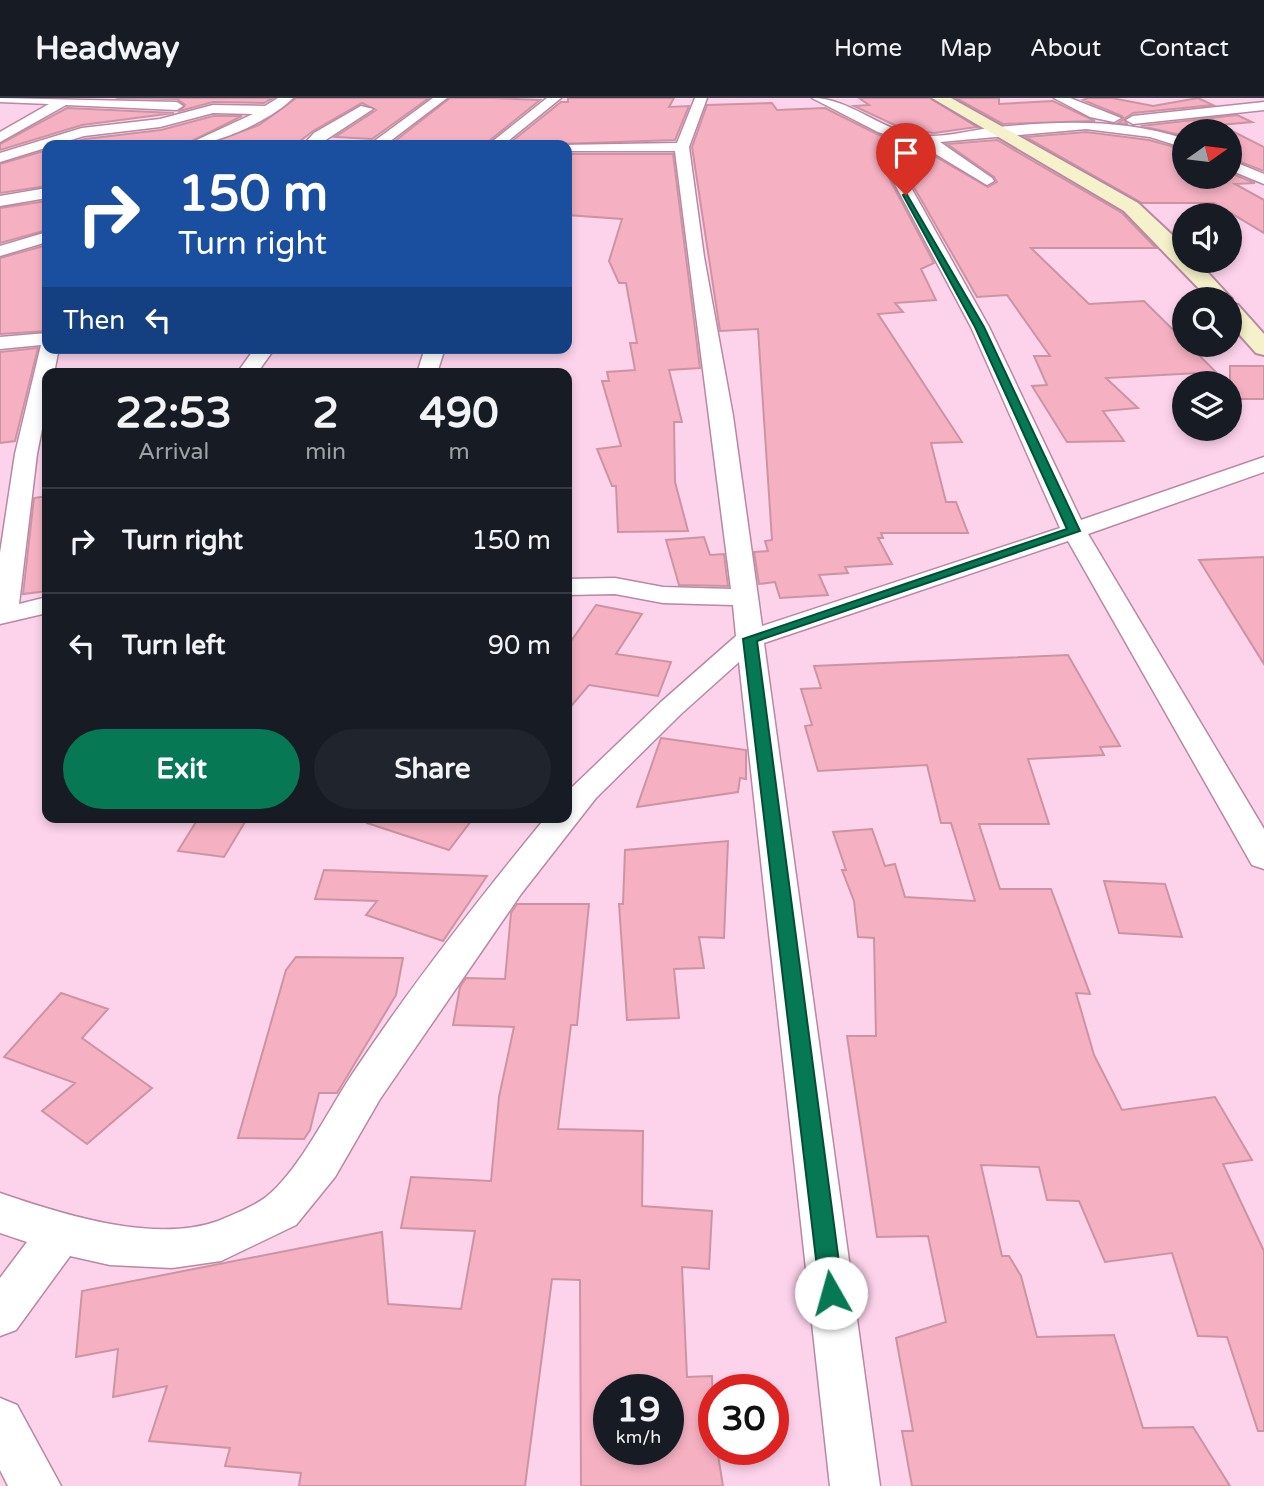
<!DOCTYPE html>
<html lang="en">
<head>
<meta charset="utf-8">
<style>
	body { margin:0; font-family:"Varela Round",sans-serif; background:#20242c; color:#f1f3f6; height:100vh; display:flex; flex-direction:column; font-size:26px; white-space:nowrap }
	* { box-sizing:border-box; margin:0 }
	p { font-size:23px; color:#9ea1a6 }
	.icon { flex:none; width:38px; height:38px; fill:none; stroke:currentColor; stroke-width:2; stroke-linecap:round; stroke-linejoin:round }
	.map { position:relative; flex:1; overflow:hidden }
	.details { position:absolute; left:42px; top:270px; width:530px; height:455px; display:flex; flex-direction:column; background:#171b24; border-radius:14px; box-shadow:0 4px 10px #0003 }
	.details>* { flex:none }
	.top-card { position:absolute; left:42px; top:42px; width:530px; height:214px; border-radius:14px; box-shadow:0 4px 10px #0003; background:#1a4fa0; color:#fff; overflow:hidden }
	.needle { width:46px; rotate:76deg }
	.fabs { position:absolute; left:1172px; top:21px; display:grid; gap:14px }
	.fabs a { display:grid; place-items:center; width:70px; height:70px; border-radius:50%; background:#171b24; box-shadow:0 4px 10px #0003; font-size:35px }
	.speed { position:absolute; left:593px; top:1276px; display:flex; gap:14px; font-size:35px; font-weight:700; text-align:center }
	.speed>* { display:grid; place-content:center; width:91px; height:91px; border-radius:50%; background:#171b24; box-shadow:0 4px 10px #0003; line-height:1 }
	.speed small { font-size:18px; font-weight:400 }
	.speed .limit { border:10px solid #d22; background:#fff; color:#111 }
	.pin { position:absolute; display:grid; place-items:center; width:60px; height:60px; color:#fff; margin:-72px -30px; border-radius:50% 50% 50% 0; rotate:-45deg; box-shadow:0 0 7px #0007 }
	.pin .icon { rotate:45deg }
	.me { position:absolute; width:77px; margin:-38px; rotate:353deg; stroke-linejoin:round; filter:drop-shadow(0 0 5px #0008) }
	.turn { display:flex; align-items:center; gap:24px; height:147px; padding:0 21px; font-size:32px }
	.turn .icon { width:91px; height:91px; stroke-width:2.5 }
	.turn b { display:block; font-size:49px; line-height:60px }
	.then { display:flex; align-items:center; height:66px; padding:0 21px; background:#0003; gap:14px; font-size:26px }
	.eta { display:flex; justify-content:space-evenly; align-items:center; height:119px; text-align:center }
	.eta b { font-size:42px; font-weight:700; line-height:49px }
	.primary-button { display:flex; gap:14px; margin-top:auto; padding:14px 21px }
	.primary-button a { flex:1; height:80px; border-radius:42px; background:#067854; color:#fff; font-size:28px; font-weight:700; line-height:80px; text-align:center }
	.primary-button a+a { background:#20242c; color:#f1f3f6 }
	ul { padding:0; list-style:none }
	li { display:flex; align-items:center; gap:21px; height:105px; padding:0 21px; border-top:2px solid #363941 }
	li div { flex:1 }
	li b { display:block; font-size:26px }
	li em { font-style:normal }
	header { display:flex; align-items:center; gap:42px; box-sizing:border-box; height:98px; padding:0 35px; background:#171b24; border-bottom:2px solid #363941 }
	header strong { font-size:33px }
	nav { display:flex; gap:38px; margin-inline-start:auto; font-size:24px }
	.map>svg:first-child { display:block }
	.building { fill:#f5b1c2; stroke:#cc94a2; stroke-width:2; fill-rule:evenodd }
	.lines { fill:none; stroke-linecap:round; stroke-linejoin:round }
	.street-casing { stroke:#b888a4; stroke-width:3 }
	.secondary-casing { stroke:#b888a4; stroke-width:4 }
	.street { fill:#fff; fill-rule:evenodd }
	.secondary { fill:#f5f1cb; fill-rule:evenodd }
	.route { fill:#067854; stroke:#044e37; stroke-width:2 }
</style>
</head>
<body>
<header>
<strong>Headway</strong>
<nav><a>Home</a><a>Map</a><a>About</a><a>Contact</a></nav>
</header>
<div class="map">
<svg width="1264" height="1388" viewBox="0 0 1264 1388">
	<rect width="100%" height="100%" fill="#fdd3eb"/>
	<!-- building -->
	<path class="building" d="M116,0h157l-9,5 -51,-1 -33,9 5,-6 -8,-6z
		M296,0h133l-57,41 -37,-2 41,-27 -14,-7 -49,28 -18,14h-90l54,-20z
		M450,0h43l47,2 -51,41h-94z
		M568,0h106l-5,9 20,-1 -14,34 -116,4 -48,-2 50,-40h7z
		M859,0h71l47,29 -43,6 -31,-4 -49,-23 15,-1z
		M956,0h43v6l54,-3 42,20 -92,3z
		M1088,0h24l41,8 45,-8 15,7 -80,8 -9,6 3,5 -9,-1 6,-4 -2,-3 -39,-16z
		M772,5l5,7 48,-2 52,26 23,8 -10,12 -2,22 46,87 -13,6 15,31 -41,3 8,9 -25,2 84,128 -31,1 15,59h10l12,31h-87l2,5h-5l14,26 -47,3 3,6 -29,2 9,20 -48,3 -5,-16 -16,2 -5,-32 14,-1 -3,-10 7,-1 -14,-211 -38,2 -28,-184 15,-42z
		M67,10l107,5 -92,12 -82,25v-6z
		M1237,17l15,7 -32,3 44,22v24l-34,-13v-27h-45v5l-44,-10z
		M213,18h29l-58,29h-121l22,-6 76,-9z
		M1086,34l63,8 36,10v27h45v-4l25,10 -20,1 29,16v33l-50,-30h-72l-116,-66z
		M997,42l125,73 34,35h-125l58,56 55,-3 72,71 -110,6 32,30 -35,3 21,30 -57,1 -35,-56 15,-1 -13,-29h16l-43,-61 -30,2 -70,-122 3,-20 9,-8 69,40 9,-5 -3,-5 -47,-33z
		M47,52v36l-47,7v-29z
		M567,56h106l27,214 -31,2 13,52h-8l1,60 13,49 -70,1 -2,-46h-4l-15,-37 24,-3 -19,-65h7l-2,-9 28,-2 -5,-27h7l-11,-60h-7l-10,-22 13,-42 -55,-4z
		M47,103v29l-47,13v-35z
		M47,147v86l-47,3v-76z
		M38,250l-23,93 -15,2v-91z
		M1230,268h34v33h-26l-8,-10z
		M47,398v95l-24,3 11,-96z
		M704,439l6,18 14,-1 4,32 -49,-1 -13,-45z
		M1264,459v107l-65,-104z
		M596,507l46,9 -26,40 55,8 -13,34 -69,-11 -22,26v-64z
		M1068,557l52,91 -20,1 4,8 -76,4 21,65h-70l21,65h51l39,105 -14,-1 18,62 28,55 93,-13 37,63 -29,4 41,87v180h-6l-31,-94 -29,-1 -26,-83 -67,9 -26,-61 -32,-1 -8,-33 -58,-2 21,91h7l12,20 16,61 77,-2 29,93 50,-1 37,59h-318l-10,-55h11l-17,-93 50,-16 -18,-86 -51,1 -30,-201h29l-2,-98 -16,-1 -4,-36 -12,-31h4l-13,-38 39,-3 13,37 10,-2 10,33 70,4 -24,-78h-10l-14,-58 -109,6 -13,-45 7,-1 -11,-36 20,-1 -7,-22z
		M661,640l85,12v29l-6,-1 -2,14 -101,15z
		M199,719h49l-24,40 -46,-6z
		M368,719h106l-25,33 -82,-27z
		M728,743l-4,97 -25,-1 5,31 -30,1 5,49 -52,2 -8,-116h4l2,-54z
		M324,772l163,6 -44,65 -77,-26 11,-14 -62,-2z
		M1104,783l61,3 17,53 -63,-4z
		M517,806h72l-12,121h-6l-13,104 85,2 -1,75 70,5 -3,58 -27,-2 5,110 25,-1 2,73h3l6,37h-142l-1,-206 -28,-1 -27,207h-226l2,-13 -76,-7 5,-18 -81,-7 18,-55 -54,11 5,-48 -42,8 6,-66 300,-59 6,72 73,5 14,-78 -74,-3 10,-51 80,4 8,-84 15,-70 -61,-2 7,-38 6,-9 39,1 6,-66zM609,1292h59v59h-59z
		M296,859l107,1 -7,37 -59,98h-18l-9,37 -6,9 -66,-1 48,-168z
		M61,895l47,16 -26,29 70,50 -65,56 -45,-33 33,-28 -71,-26z"/>
	<g class="lines">
		<defs>
			<path id="street" d="M0,0l177,4 6,4 -6,4 -111,-5 -66,37v-10l49,-28 -49,-2z
				M278,0h15c-20,21 -78,48 -107,47l67,-31 -40,-1 -53,14 -76,9 -84,26v-9l82,-25 78,-9 53,-14 52,1z
				M433,0h14l-62,47h-16z
				M547,0h14l-58,47h-15z
				M695,0h12l-18,49 15,110 29,159 29,210 298,-98 -89,-201 -81,-152 3,-21 12,-13 -27,-9 -66,-34c37,0 67,31 104,37 22,4 51,-4 74,-7 67,-7 130,-10 195,11v9l-35,-11 -64,-8 -146,13 52,36 2,3 -7,4 -68,-41 -11,10 -4,21 85,152 92,193 183,-63v15l-176,62 176,295v40l-12,-4 -184,-324 -304,102 116,843h-50l-91,-824 -58,52 -85,84 -18,23 -57,73 -141,205 -45,78 -39,48 -75,36 -49,7 -62,-3 -40,-9 -54,74 -16,6v-58l27,-36 -27,-9v-40c61,21 154,51 218,28 14,-6 35,-14 48,-24 32,-25 62,-86 85,-121 59,-89 127,-176 195,-259h21v-25l94,-90 75,-66 -3,-31 -70,-2 -48,-9 -48,1v-16l48,-1 48,9 68,2 -56,-438h-108v-6h-6l116,-2z
				M1054,0h16l51,20 -7,4 -24,-5z
				M1264,4v8l-131,14 -7,-4 7,-4z
				M361,8l12,3 -55,36h-15l11,-12z
				M1230,62l34,14v10l-34,-14z
				M47,90v10l-47,8v-10z
				M47,134v10l-47,14v-10z
				M47,235v15h12l-5,25h-7v31l-10,50 -18,150 28,-7v16l-47,11v-71l15,-99 26,-109 -41,4v-12z
				M255,250h20l-18,25h-20z
				M425,250h20l-8,25h-20z
				M0,1300l17,7 44,81h-53l-8,-16z"/>
			<path id="secondary" d="M932,0h19l187,105 47,44v14h12l35,38 -2,3 -21,-3 -85,-88z
				M1230,205l8,2 26,29v21l-8,-2 -26,-29z"/>
		</defs>
		<!-- street casing -->
		<use href="#street" class="street-casing"/>
		<!-- secondary casing -->
		<use href="#secondary" class="secondary-casing"/>
		<!-- street -->
		<use href="#street" class="street"/>
		<!-- secondary -->
		<use href="#secondary" class="secondary"/>
	</g>
	<!-- route -->
	<path class="route" d="M906,95l78,134 96,204 -323,110 86,652 -4,7 -8,4 -8,-4 -3,-7 -77,-654 324,-110 -92,-202 -72,-132z"/>
</svg>
<div class="fabs">
<a><svg class="needle" viewBox="-14 -14 28 28"><path d="M0-13l5 13h-10z" fill="#e53935"/><path d="M0 13l5-13h-10z" fill="#9ea1a6"/></svg></a>
<a><svg class="icon" aria-label="sound" viewBox="0 0 24 24"><path d="M4 9h4l5-4v14l-5-4H4zM17 9q2 3 0 6"/></svg></a>
<a><svg class="icon" aria-label="search" viewBox="0 0 24 24"><circle cx="10" cy="10" r="6"/><path d="M15 15l6 6"/></svg></a>
<a><svg class="icon" aria-label="layers" viewBox="0 0 24 24"><path d="M12 4l9 5-9 5-9-5zM3 14l9 5 9-5"/></svg></a>
</div>
<div class="speed"><div>19<small>km/h</small></div><div class="limit">30</div></div>
<div class="pin" style="left:906px;top:97px;background:#d93025"><svg class="icon" aria-label="arrive" viewBox="0 0 24 24"><path d="M6 21V4h12l-3 4 3 4H6"/></svg></div>
<svg class="me" style="left:831px;top:1195px" viewBox="-20 -20 40 40"><circle r="19" fill="#fff"/><path d="M0-13L10 11 0 6-10 11z" fill="#067854"/></svg>
<div class="top-card">
<div class="turn"><svg class="icon" aria-label="right" viewBox="0 0 24 24"><path d="M7 20v-9h11M14 6l5 5-5 5"/></svg><div><b>150 m</b>Turn right</div></div>
<div class="then">Then<svg class="icon" aria-label="left" viewBox="0 0 24 24"><path d="M17 20v-9H6M10 6l-5 5 5 5"/></svg></div>
</div>
<section class="details">
<div class="eta">
<div><b>22:53</b><p>Arrival</p></div>
<div><b>2</b><p>min</p></div>
<div><b>490</b><p>m</p></div>
</div>
<ul>
<li><svg class="icon" aria-label="right" viewBox="0 0 24 24"><path d="M7 20v-9h11M14 6l5 5-5 5"/></svg><div><b>Turn right</b></div><em>150 m</em></li>
<li><svg class="icon" aria-label="left" viewBox="0 0 24 24"><path d="M17 20v-9H6M10 6l-5 5 5 5"/></svg><div><b>Turn left</b></div><em>90 m</em></li>
</ul>
<div class="primary-button"><a>Exit</a><a>Share</a></div>
</section>
</div>
</body>
</html>
